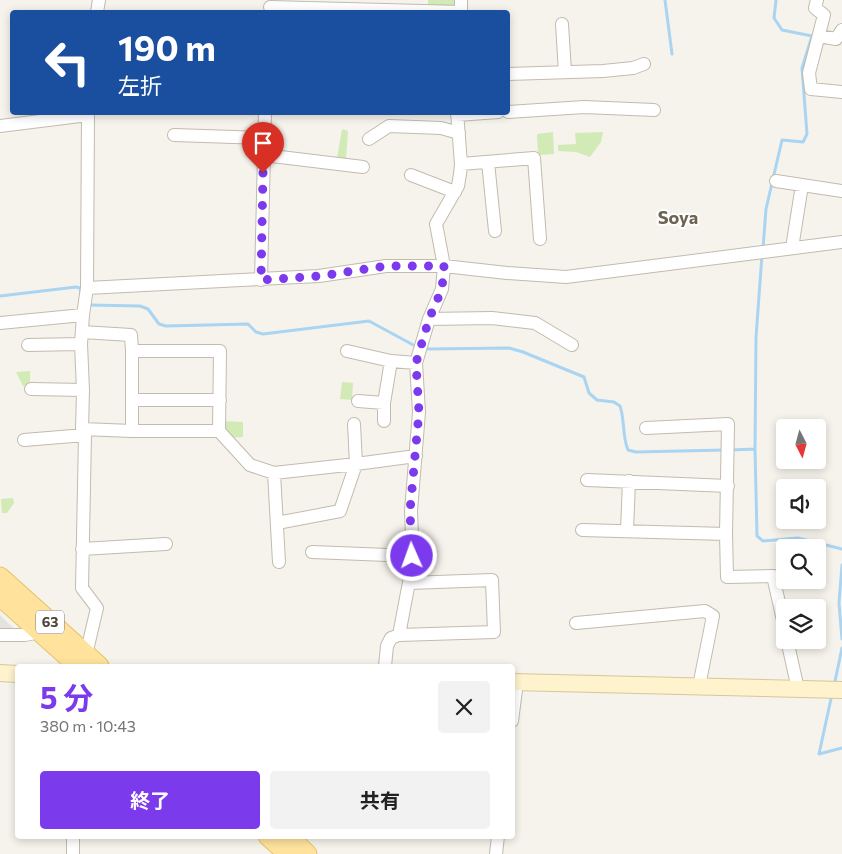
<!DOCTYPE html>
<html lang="ja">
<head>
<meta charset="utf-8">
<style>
	body { margin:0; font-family:Commissioner,"Noto Sans JP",sans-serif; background:#f2f2f2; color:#222; height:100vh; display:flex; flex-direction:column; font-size:19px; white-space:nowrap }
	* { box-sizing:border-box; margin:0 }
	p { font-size:16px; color:#767676 }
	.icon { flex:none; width:28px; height:28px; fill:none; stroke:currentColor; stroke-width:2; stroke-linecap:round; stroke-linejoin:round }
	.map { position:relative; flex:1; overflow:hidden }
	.side { position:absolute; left:15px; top:664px; width:500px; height:175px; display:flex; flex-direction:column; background:#fff; border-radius:5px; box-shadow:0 2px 8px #0003 }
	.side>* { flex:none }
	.banner { position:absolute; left:10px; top:10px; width:500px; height:105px; border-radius:5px; box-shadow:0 2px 8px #0003; background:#1a4fa0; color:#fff; overflow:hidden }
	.needle { width:32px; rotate:174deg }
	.controls { position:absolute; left:776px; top:419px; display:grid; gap:10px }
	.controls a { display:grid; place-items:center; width:50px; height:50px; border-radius:5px; background:#fff; box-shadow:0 2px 8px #0003; font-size:25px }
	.pin { position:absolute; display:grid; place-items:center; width:42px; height:42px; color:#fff; margin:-51px -21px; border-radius:50% 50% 50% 0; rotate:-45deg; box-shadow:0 0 5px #0007 }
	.pin .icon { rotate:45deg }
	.me { position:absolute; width:55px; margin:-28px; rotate:358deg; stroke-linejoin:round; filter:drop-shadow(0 0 4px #0008) }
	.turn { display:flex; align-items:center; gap:18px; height:105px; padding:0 25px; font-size:22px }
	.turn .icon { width:65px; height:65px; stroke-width:2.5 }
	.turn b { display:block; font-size:35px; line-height:42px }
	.round { display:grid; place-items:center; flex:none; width:52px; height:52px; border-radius:5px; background:#f2f2f2 }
	.overview { display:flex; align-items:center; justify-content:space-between; height:85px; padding:0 25px }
	h1 { font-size:30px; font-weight:700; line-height:38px; color:#7c3aed }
	.primary-button { display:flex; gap:10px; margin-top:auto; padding:10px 25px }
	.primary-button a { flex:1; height:58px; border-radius:5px; background:#7c3aed; color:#fff; font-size:20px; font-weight:700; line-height:58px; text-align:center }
	.primary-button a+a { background:#f2f2f2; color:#222 }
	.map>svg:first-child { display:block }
	.green { fill:#d2eab5 }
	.parking { fill:#e5e3e0 }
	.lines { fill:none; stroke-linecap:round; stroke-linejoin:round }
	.stream { stroke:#a9d4f2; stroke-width:3 }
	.street-casing { stroke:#c2bbae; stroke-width:14 }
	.secondary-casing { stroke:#d6c79b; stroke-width:18 }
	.primary-casing { stroke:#e6c16a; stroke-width:21 }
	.street { stroke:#fff; stroke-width:12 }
	.secondary { stroke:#fff3cd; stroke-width:16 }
	.primary { stroke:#ffe39c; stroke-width:19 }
	.route { stroke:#7c3aed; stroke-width:9; stroke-dasharray:0 16.2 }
	.labels { text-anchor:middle; stroke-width:4; stroke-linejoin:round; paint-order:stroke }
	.shield { fill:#fff; stroke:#817c74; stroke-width:1 }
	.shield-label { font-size:14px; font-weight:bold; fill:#4b4439 }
	.quarter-label { font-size:18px; font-weight:bold; fill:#6e6250; stroke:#fff }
</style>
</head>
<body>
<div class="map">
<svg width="842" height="854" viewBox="0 0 842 854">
	<rect width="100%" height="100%" fill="#f6f3ec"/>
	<!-- green -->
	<path class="green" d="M428,0h27l1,7 -28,1z
		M342,129l6,2 -2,29 -9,-2z
		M553,132l1,22 -16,1 -1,-21z
		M603,132l-2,10 -11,15 -14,-5 -18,-1v-6l18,-1 -1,-11z
		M30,371v15h-7l-7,-14z
		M342,382l11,1 -1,17 -12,-1z
		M223,421l20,1v15l-13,1 -6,-6z
		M13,498l1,5 -7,10h-5l-1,-14z"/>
	<!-- parking -->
	<path class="parking" d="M0,615l9,9 8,7 -17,1z"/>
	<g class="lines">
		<!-- stream -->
		<path class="stream" d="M665,0l7,54
			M763,248l3,-39 16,-69 21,2 4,-8 -5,-66 10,-32 -30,-6 -8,-12 2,-18
			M0,296l76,-9 4,1 1,7
			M89,305l51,1 8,3 11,15 7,2 82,-2 8,8 7,2 106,-13 48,26
			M423,348l4,1 82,-1 14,4 61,25 5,16 8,7 17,2 6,4c5,14 2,30 8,44l8,2 89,-2
			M755,449l1,-112 6,-82
			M731,450l24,-1 2,87 6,5 35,-3 44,11
			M842,565l-3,38 3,36
			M834,686l8,-38
			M832,694l-13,60 23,-6"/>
		<defs>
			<path id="street" d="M461,0v12
				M817,0l-2,8 9,7 -15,58 2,16 31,3
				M270,7l191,5
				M97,12l2,-12
				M562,24l3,48
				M819,36l17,3 6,-9
				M508,74l95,-3 30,-3 11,-4
				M508,112l76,-5 70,3
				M457,115l41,-3
				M0,126l88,-11
				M174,135l90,3
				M369,139l20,-13 52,2 18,5
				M264,155l99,12
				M488,162l7,69
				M461,164l73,-6 6,81
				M411,175l44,17
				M776,181l66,10
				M792,248l10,-63
				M261,280l4,-168
				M87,288l232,-12 67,-10h58l63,7 59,4 276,-35
				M429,319l63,-1 43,5 37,22
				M0,323l83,-8
				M82,332l49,3 1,16
				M28,345l53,-1
				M347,351l44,10 -7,42v18
				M391,361l25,2
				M31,389l52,1
				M132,400h88
				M358,401l26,2
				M646,428l82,-4 -2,110
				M82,429l50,2h87l31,34 24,8 82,-9 60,-8
				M132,431v-80h88l-1,80
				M24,440l61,-5
				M274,473l5,89
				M587,480l141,6
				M277,523l63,-12 16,-47 -2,-40
				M582,530l144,4 1,43 46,-1 12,53
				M627,531l2,-50
				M82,549l84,-5
				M312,552l101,4
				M576,623l129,-12 8,5 -14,70
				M0,635h25l15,-3
				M399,635l95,-3 -2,-52 -83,3
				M787,640l11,49
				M85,659l12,-51 -15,-20 3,-153 -3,-6 1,-39 -2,-46 2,-29 4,-27 1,-176
				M385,666l2,-20 4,-8 8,-3 14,-74 -2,-50 8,-99 -3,-49 13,-44 13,-30 2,-23 -8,-42 22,-38 2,-12 1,-10 -4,-52
				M512,721l5,-39
				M73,836v18
				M496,854l2,-18"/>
			<path id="secondary" d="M0,673l18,1
				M512,682l330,8"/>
			<path id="primary" d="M0,577l99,89
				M0,596l78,70
				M268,836l20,18
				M288,836l19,18"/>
		</defs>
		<!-- street casing -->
		<use href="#street" class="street-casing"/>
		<!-- secondary casing -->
		<use href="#secondary" class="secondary-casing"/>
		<!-- primary casing -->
		<use href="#primary" class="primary-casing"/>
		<!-- street -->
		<use href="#street" class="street"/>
		<!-- secondary -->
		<use href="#secondary" class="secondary"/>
		<!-- primary -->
		<use href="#primary" class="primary"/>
	</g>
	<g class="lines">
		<!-- route -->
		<path class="route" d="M263,173l-2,107 59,-4 66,-10h58l-2,23 -13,30 -13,44 3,49 -9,99 2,45"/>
	</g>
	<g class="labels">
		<!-- shield labels -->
		<rect class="shield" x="36" y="610.5" width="28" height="23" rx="4"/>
		<g class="shield-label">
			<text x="50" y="627">63</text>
		</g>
		<!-- quarter labels -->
		<g class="quarter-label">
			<text x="678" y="224">Soya</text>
		</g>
	</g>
</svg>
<div class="controls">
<a><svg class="needle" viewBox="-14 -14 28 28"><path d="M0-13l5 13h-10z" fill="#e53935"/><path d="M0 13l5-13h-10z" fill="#767676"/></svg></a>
<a><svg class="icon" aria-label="sound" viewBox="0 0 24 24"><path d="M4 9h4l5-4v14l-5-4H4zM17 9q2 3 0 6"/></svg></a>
<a><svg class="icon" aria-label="search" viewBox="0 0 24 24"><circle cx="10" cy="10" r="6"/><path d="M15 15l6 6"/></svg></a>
<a><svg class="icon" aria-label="layers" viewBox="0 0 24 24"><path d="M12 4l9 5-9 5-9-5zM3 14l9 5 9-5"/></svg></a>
</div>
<div class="pin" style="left:263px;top:173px;background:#d93025"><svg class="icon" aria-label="arrive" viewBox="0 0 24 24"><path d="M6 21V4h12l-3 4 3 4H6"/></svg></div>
<svg class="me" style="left:412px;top:556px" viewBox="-20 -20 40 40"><circle r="17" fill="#7c3aed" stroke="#fff" stroke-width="3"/><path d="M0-11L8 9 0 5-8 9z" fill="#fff"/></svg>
<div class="banner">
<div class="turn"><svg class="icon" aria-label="left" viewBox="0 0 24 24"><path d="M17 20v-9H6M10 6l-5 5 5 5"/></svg><div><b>190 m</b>左折</div></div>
</div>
<section class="side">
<div class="overview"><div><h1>5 分</h1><p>380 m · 10:43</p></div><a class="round"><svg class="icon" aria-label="close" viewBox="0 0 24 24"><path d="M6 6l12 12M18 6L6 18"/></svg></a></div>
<div class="primary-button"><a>終了</a><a>共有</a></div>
</section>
</div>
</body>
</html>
